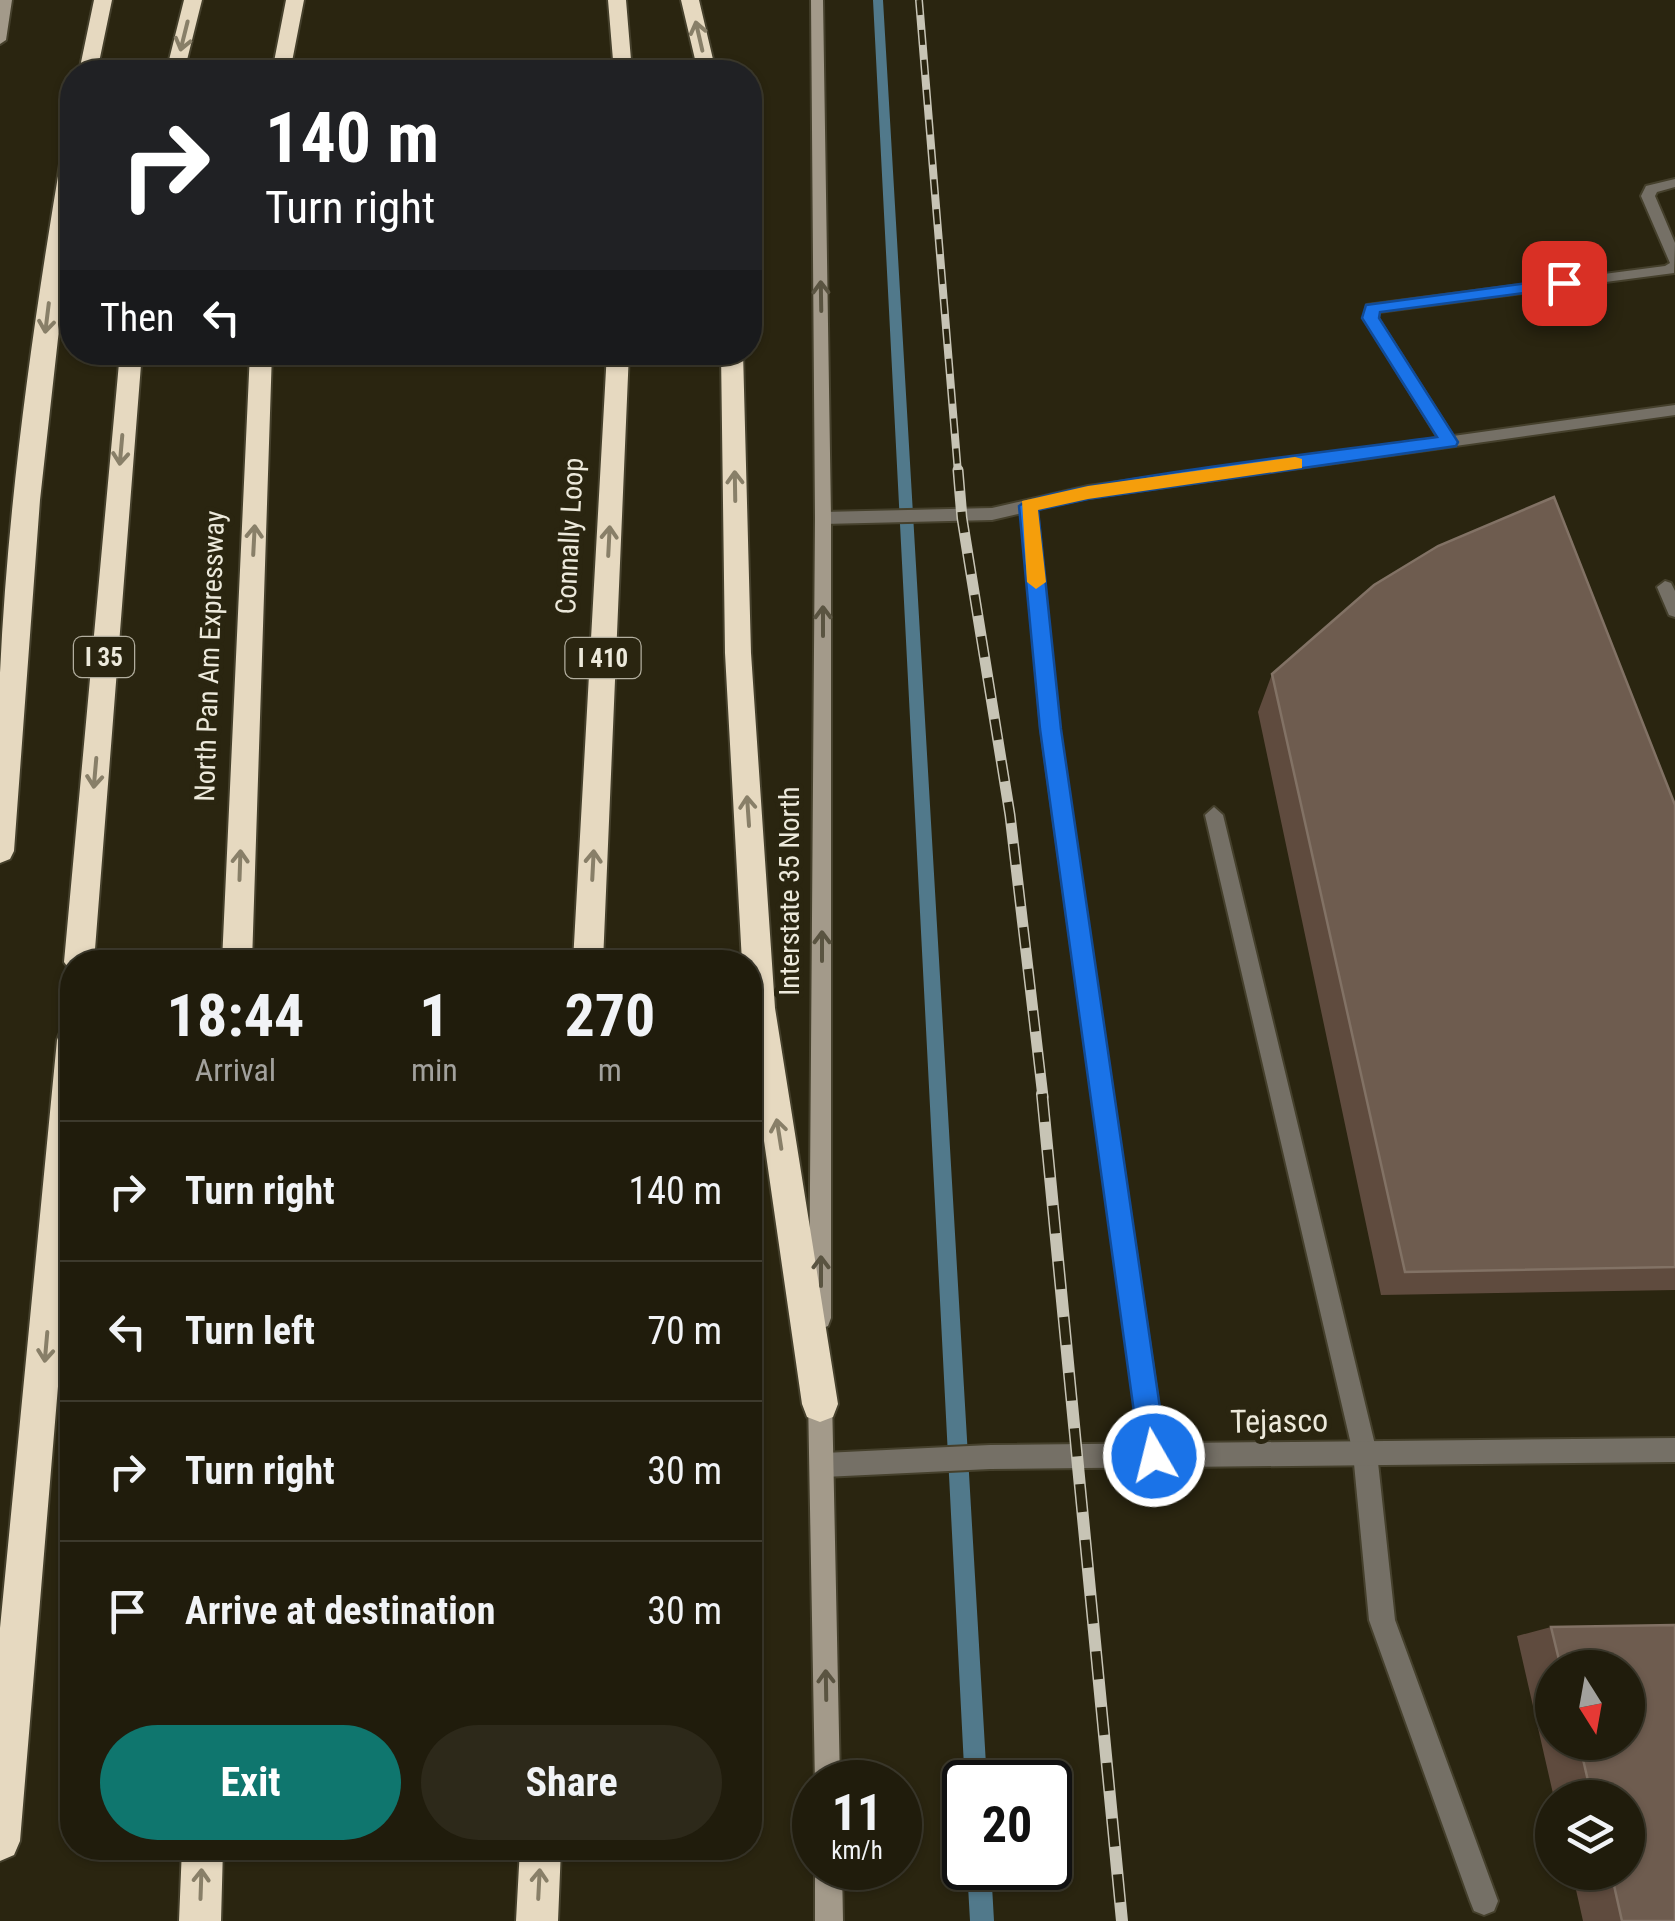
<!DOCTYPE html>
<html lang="en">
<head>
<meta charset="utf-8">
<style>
	body { margin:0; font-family:"Roboto Condensed",sans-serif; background:#2d291a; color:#f1f3f6; height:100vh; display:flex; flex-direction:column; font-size:38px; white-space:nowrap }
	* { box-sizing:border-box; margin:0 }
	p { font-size:32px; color:#a2a19d }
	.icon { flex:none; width:55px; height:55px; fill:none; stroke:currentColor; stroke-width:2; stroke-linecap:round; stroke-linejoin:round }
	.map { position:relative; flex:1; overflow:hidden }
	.drawer { position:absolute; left:60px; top:950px; width:702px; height:910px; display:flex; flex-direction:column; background:#201c0c; border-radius:40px; box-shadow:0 2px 8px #0004,0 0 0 2px #3d3a2d }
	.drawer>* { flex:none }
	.top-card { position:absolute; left:60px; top:60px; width:702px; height:305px; border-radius:40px; box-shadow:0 2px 8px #0004,0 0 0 2px #3d3a2d; background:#202124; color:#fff; overflow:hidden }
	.needle { width:65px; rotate:169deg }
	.buttons { position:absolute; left:1535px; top:1650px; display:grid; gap:20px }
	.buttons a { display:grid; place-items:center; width:110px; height:110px; border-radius:50%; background:#201c0c; box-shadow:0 2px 8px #0004,0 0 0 2px #3d3a2d; font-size:50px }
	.speed { position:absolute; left:792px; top:1760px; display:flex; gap:20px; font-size:50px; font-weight:700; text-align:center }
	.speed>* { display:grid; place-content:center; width:130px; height:130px; border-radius:50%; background:#201c0c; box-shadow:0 2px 8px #0004,0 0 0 2px #3d3a2d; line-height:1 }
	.speed small { font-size:25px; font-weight:400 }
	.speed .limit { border:5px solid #111; border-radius:15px; background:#fff; color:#111 }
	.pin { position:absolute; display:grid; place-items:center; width:85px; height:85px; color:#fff; margin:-42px; border-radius:20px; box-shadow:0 5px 15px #0006 }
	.me { position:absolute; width:110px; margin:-55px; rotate:352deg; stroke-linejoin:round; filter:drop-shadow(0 0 8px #0008) }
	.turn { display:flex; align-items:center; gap:35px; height:210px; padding:0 40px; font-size:45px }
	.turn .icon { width:130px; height:130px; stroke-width:2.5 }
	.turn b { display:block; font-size:70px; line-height:85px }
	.then { display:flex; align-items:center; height:95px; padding:0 40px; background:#0003; gap:20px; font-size:38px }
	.eta { display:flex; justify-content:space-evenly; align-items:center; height:170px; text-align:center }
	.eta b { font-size:60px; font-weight:700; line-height:70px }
	.cta { display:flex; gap:20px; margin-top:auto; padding:20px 40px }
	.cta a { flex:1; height:115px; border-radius:60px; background:#0f766e; color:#fff; font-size:40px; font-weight:700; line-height:115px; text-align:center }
	.cta a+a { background:#2d291a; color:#f1f3f6 }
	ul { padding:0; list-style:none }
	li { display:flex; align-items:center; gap:30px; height:140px; padding:0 40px; border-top:2px solid #3d3a2d }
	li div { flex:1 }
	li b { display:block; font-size:38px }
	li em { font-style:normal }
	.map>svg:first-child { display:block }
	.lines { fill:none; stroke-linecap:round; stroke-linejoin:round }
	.stream { fill:#51798b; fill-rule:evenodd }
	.lane-casing { stroke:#45402c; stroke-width:4 }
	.street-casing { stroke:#45402c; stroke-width:4 }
	.secondary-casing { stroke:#45402c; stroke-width:4 }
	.highway-casing { stroke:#45402c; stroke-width:4 }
	.lane { fill:#757066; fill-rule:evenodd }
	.street { fill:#757066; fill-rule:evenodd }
	.secondary { fill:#a39a8a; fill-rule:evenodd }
	.highway { fill:#e6d9c0; fill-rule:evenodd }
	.rail-far2-casing { stroke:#c7c4b5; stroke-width:8 }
	.rail-far1-casing { stroke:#c7c4b5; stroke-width:11 }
	.rail-casing { stroke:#c7c4b5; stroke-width:12 }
	.rail-far2 { stroke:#2a2510; stroke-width:5; stroke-dasharray:15; stroke-linecap:butt }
	.rail-far1 { stroke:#2a2510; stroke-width:8; stroke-dasharray:21; stroke-linecap:butt }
	.rail { stroke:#2a2510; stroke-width:9; stroke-dasharray:28; stroke-linecap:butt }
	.wall { fill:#5f4b3e; fill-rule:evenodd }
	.building { fill:#6e5c4f; stroke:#827265; stroke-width:2.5 }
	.oneway { stroke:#887f68 }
	.oneway2 { stroke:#5a5441 }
	.route { fill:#1a73e8; stroke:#114b97; stroke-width:2.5 }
	.slow { fill:#f59e0b }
	.labels { text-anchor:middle; stroke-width:10; stroke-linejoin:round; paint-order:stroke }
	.shield { fill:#2a2510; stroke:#b2ae9e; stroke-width:2.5 }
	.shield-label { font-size:25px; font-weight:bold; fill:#ece9db }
	.street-label { font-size:28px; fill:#ece9db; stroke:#2a2510 }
	.near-street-label { font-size:32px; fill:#ece9db; stroke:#2a2510 }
</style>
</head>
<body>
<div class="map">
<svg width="1675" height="1921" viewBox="0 0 1675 1921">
	<rect width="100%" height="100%" fill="#2a2510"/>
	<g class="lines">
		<!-- stream -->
		<path class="stream" d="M873,0h10l104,1782h-22v4z
			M967,1868h24l3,53h-24z"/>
		<defs>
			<path id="lane" d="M1675,179v8l-18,5 -2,4 20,47 -1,30 -295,39 -1,6 75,118 222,-31v10l-587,83 -51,11 22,220 107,727 -3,9 -9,3 -9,-3 -3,-9 -101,-727 -19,-216 -30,7 -169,4 -8,-6 8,-6 169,-4 96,-22 350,-48 -74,-120 3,-13 298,-39 5,-3 -29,-67 5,-10z
				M1665,581l6,2 4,8v26l-6,-2 -12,-28z
				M1214,807l9,8 154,638 18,167 103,281 -4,10 -10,4 -10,-4 -4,-10 -101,-281 -16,-167 -148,-638z"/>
			<path id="street" d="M1675,1438v24l-685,7 -166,8 -9,-3 -3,-9 3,-9 9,-3 166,-8z"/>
			<path id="secondary" d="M0,0h12l-6,40 -6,4z
				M811,0h12l8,518v800l-3,8 -8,3 -8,-3 -3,-8 6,-800z
				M820,1385l8,4 4,8 8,385h-25v3l-7,-388 4,-8z
				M815,1866l27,2 1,53h-28z"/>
			<path id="highway" d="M94,0h18l-15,72h-18z
				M184,0h18l-18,72h-18z
				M286,0h18l-14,72h-18z
				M608,0h18l6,72h-18z
				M681,0h18l17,72h-18z
				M72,146v67l-32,287 -26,351 -4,8 -10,4c0,-63 0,-127 0,-190 8,-174 33,-349 62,-521z
				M120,352h22l-48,610h-22v11l-8,-11z
				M250,352h22l-20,610h-30z
				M607,352h22l-26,610h-30z
				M721,352h22l8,301 24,355 63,396 -5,13 -13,5 -13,-5 -5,-13 -52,-360v-82h-8l-17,-309z
				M72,1026v193l-52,622 -6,14 -14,6v-233l57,-588 4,-10z
				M182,1848h41l-2,73h-42z
				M520,1848h41l-3,73h-42z"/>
		</defs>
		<!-- lane casing -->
		<use href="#lane" class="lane-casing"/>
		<!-- street casing -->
		<use href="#street" class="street-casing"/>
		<!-- secondary casing -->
		<use href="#secondary" class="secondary-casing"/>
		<!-- highway casing -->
		<use href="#highway" class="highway-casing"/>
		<!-- lane -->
		<use href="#lane" class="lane"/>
		<!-- street -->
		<use href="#street" class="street"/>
		<!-- secondary -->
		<use href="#secondary" class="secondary"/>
		<!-- highway -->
		<use href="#highway" class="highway"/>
		<defs>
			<path id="rail-far2" d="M919,0l39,473"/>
			<path id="rail-far1" d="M958,470l4,48 48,297 33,282"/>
			<path id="rail" d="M1042,1094l80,827"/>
		</defs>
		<!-- rail-far2 casing -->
		<use href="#rail-far2" class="rail-far2-casing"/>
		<!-- rail-far1 casing -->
		<use href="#rail-far1" class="rail-far1-casing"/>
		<!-- rail casing -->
		<use href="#rail" class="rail-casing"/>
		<!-- rail-far2 -->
		<use href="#rail-far2" class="rail-far2"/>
		<!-- rail-far1 -->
		<use href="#rail-far1" class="rail-far1"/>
		<!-- rail -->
		<use href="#rail" class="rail"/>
	</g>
	<!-- wall -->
	<path class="wall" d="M1272,674l403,131v485l-294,5 -123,-583z
		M1675,1625v296h-92l-11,-49h56v-74h-74l-37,-162 34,-9zM1552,1668h76v74h-76z"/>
	<!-- building -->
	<path class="building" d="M1554,497l121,308v462l-270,5 -133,-598 102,-89 64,-39z
		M1675,1625v296h-53l-11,-49h17v-74h-36l-13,-56h49v-74h-67l-10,-41z"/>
	<!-- one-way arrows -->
	<defs><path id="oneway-shaft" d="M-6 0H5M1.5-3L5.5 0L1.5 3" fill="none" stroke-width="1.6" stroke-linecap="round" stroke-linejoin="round" transform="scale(2.5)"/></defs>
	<g class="oneway">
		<use href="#oneway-shaft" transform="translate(184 36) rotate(104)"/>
		<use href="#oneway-shaft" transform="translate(699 36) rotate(-103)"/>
		<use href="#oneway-shaft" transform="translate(47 318) rotate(97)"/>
		<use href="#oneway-shaft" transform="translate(121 450) rotate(95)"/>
		<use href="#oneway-shaft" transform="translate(735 486) rotate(-91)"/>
		<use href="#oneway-shaft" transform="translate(254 540) rotate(-87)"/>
		<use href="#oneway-shaft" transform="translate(609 541) rotate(-87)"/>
		<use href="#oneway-shaft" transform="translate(95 773) rotate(95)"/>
		<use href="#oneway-shaft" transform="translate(748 811) rotate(-94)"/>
		<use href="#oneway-shaft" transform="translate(240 865) rotate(-88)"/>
		<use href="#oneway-shaft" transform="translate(593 865) rotate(-87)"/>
		<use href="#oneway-shaft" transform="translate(779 1134) rotate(-99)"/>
		<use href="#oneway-shaft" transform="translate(46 1347) rotate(95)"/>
		<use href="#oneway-shaft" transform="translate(201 1884) rotate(-88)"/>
		<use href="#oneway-shaft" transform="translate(539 1884) rotate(-87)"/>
	</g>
	<g class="oneway2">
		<use href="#oneway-shaft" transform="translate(821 296) rotate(-91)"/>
		<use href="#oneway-shaft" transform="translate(823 621) rotate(-90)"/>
		<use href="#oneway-shaft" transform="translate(822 946) rotate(-90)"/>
		<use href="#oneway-shaft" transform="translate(821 1271) rotate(-90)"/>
		<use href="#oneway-shaft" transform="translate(826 1685) rotate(-91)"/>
	</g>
	<!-- route -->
	<path class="route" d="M1564,278l6,1v8l-190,25 -1,6 79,124 -2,4 -368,53 -50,11 23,219 106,727 -4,9 -9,4 -10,-4 -4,-9 -100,-727 -21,-223c21,-22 363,-61 418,-69l-75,-119 4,-13z"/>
	<!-- slow -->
	<path class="slow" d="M1295,457l7,2v9l-214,31 -50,11 8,72 -10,7 -9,-7 -5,-81 66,-15z"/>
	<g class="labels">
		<!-- shield labels -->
		<g class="shield">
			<rect x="74" y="637" width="60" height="40" rx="8"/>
			<rect x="565.5" y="638" width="75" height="40" rx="8"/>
		</g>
		<g class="shield-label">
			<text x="104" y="666">I 35</text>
			<text x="603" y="667">I 410</text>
		</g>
		<!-- street labels -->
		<g class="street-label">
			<text transform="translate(569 536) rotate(-87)" y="10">Connally Loop</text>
			<text transform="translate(209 656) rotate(-88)" y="10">North Pan Am Expressway</text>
			<text transform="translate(789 891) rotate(-90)" y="10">Interstate 35 North</text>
		</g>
		<!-- near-street labels -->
		<g class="near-street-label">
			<text transform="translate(1279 1421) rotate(-1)" y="11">Tejasco</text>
		</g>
	</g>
</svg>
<div class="buttons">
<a><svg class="needle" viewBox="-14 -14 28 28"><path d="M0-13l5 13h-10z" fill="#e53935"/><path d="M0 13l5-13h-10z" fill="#a2a19d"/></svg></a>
<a><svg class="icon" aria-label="layers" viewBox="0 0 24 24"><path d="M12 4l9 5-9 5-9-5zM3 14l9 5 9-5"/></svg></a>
</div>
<div class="speed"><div>11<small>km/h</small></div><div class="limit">20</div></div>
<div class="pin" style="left:1564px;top:283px;background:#d93025"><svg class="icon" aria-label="arrive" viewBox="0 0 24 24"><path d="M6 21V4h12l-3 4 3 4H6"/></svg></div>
<svg class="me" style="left:1154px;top:1456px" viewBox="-20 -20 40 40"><circle r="17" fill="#1a73e8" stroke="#fff" stroke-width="3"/><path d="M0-11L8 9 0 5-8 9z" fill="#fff"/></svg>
<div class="top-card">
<div class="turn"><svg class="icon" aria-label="right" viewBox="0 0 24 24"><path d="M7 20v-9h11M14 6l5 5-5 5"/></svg><div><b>140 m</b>Turn right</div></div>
<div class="then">Then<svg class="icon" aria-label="left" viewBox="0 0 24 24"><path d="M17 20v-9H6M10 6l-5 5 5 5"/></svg></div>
</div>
<section class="drawer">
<div class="eta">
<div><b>18:44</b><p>Arrival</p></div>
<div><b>1</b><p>min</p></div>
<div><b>270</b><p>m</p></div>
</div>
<ul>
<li><svg class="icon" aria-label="right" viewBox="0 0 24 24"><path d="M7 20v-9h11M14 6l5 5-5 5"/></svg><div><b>Turn right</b></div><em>140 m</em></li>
<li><svg class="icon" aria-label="left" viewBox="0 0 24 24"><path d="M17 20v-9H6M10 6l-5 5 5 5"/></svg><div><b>Turn left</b></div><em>70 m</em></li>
<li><svg class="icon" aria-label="right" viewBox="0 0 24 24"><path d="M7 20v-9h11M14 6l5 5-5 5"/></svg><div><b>Turn right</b></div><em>30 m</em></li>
<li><svg class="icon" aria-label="arrive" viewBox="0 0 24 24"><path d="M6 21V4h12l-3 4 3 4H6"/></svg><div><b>Arrive at destination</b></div><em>30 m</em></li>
</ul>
<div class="cta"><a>Exit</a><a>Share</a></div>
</section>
</div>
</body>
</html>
